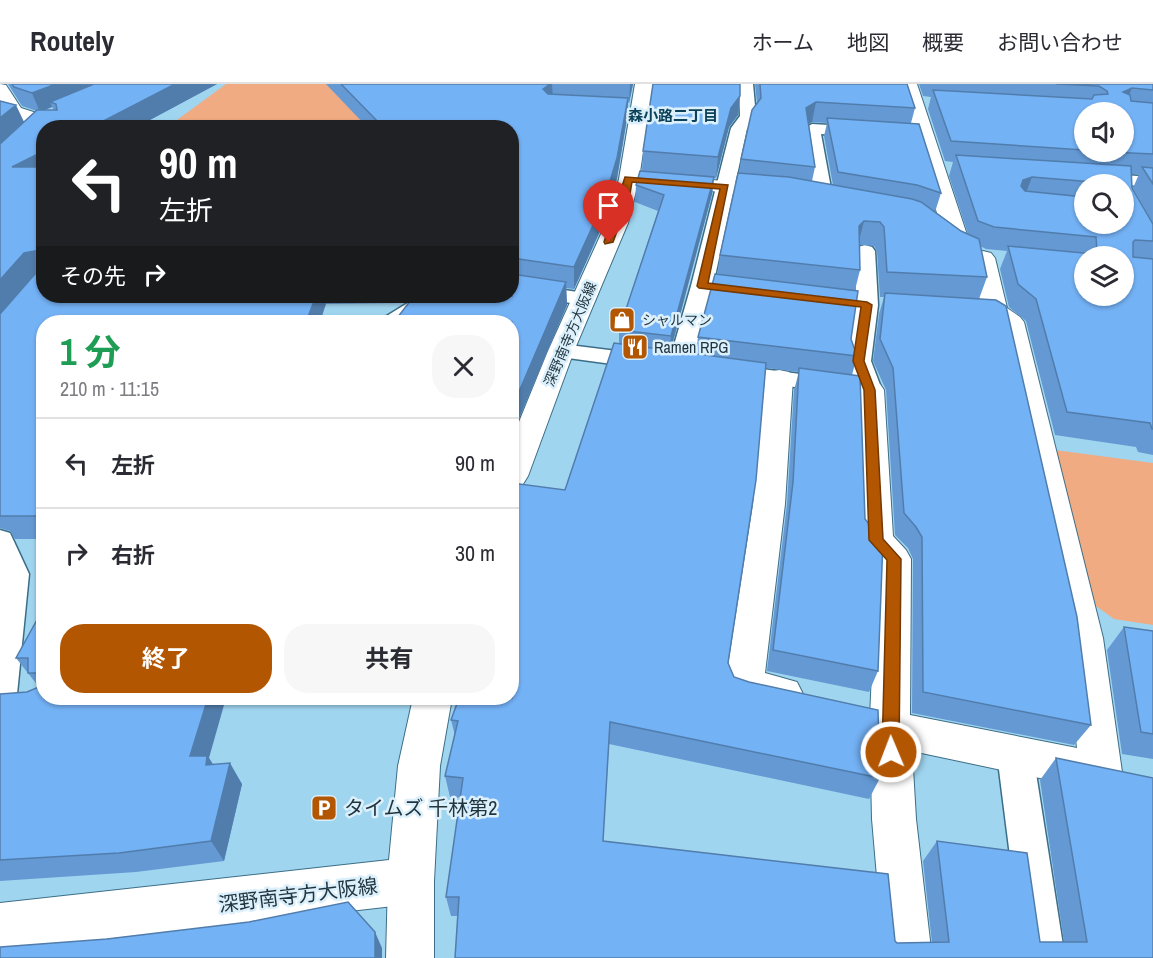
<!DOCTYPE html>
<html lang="ja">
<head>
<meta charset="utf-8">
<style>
	body { margin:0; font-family:"Archivo Narrow","Noto Sans JP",sans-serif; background:#f7f7f7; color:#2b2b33; height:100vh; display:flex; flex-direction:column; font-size:22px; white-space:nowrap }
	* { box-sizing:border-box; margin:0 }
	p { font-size:20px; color:#7c7c81 }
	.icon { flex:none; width:33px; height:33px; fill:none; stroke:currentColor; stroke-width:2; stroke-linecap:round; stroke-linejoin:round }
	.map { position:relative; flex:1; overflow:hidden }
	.sheet { position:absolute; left:36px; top:231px; width:483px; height:390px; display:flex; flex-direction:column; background:#fff; border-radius:24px; box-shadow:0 2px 4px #0004 }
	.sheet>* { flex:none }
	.hud { position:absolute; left:36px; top:36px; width:483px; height:183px; border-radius:24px; box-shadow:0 2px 4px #0004; background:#202124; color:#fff; overflow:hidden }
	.controls { position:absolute; left:1074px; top:18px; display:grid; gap:12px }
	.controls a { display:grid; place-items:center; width:60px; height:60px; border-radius:50%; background:#fff; box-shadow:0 2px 4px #0004; font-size:30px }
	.pin { position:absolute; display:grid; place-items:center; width:51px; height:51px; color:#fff; margin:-62px -26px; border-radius:50% 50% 50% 0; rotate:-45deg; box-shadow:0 0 6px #0007 }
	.pin .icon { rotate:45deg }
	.me { position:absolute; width:66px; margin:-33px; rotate:359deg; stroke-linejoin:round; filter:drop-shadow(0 0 4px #0008) }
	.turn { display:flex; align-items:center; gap:21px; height:126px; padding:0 24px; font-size:27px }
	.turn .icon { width:78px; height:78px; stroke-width:2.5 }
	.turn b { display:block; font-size:42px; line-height:51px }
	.then { display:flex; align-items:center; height:57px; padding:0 24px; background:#0003; gap:12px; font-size:22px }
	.round { display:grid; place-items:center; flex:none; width:63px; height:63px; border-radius:24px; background:#f7f7f7 }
	.headline { display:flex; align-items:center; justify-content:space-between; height:102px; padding:0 24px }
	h1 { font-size:36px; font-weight:700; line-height:45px; color:#1e9e55 }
	.action { display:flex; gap:12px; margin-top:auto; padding:12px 24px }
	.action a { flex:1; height:69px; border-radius:24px; background:#b35601; color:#fff; font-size:24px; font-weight:700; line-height:69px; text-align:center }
	.action a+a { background:#f7f7f7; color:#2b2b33 }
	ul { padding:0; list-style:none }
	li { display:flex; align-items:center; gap:18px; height:90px; padding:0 24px; border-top:2px solid #e1e1e2 }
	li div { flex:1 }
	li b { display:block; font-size:22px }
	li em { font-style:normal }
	header { display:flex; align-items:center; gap:36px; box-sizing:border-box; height:84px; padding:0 30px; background:#fff; border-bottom:2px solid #e1e1e2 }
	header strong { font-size:28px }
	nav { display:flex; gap:33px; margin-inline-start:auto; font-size:21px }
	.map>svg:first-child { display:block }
	.green { fill:#f0ab82 }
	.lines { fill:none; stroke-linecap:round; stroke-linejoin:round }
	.service-casing { stroke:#3c6e87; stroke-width:3 }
	.pedestrian-casing { stroke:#3c6e87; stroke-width:2 }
	.minor-casing { stroke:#3c6e87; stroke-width:2 }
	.secondary-casing { stroke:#3c6e87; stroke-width:2 }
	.service { fill:#fff; fill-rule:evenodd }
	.pedestrian { fill:#fff; fill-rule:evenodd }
	.minor { fill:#fff; fill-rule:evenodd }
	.secondary { fill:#fff; fill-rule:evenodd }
	.wall { fill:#6499d4; fill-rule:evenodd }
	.shaded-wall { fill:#517dac }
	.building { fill:#74b2f6; stroke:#517dac; stroke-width:1.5; fill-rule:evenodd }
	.route { fill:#b35601; stroke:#743801; stroke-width:1.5 }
	.labels { text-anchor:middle; stroke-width:5; stroke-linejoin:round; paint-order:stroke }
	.far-poi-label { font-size:14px; fill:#1f343e; stroke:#dcf0fc; text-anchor:start }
	.far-street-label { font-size:14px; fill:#1f343e; stroke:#dcf0fc }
	.far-neighbourhood-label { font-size:15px; font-weight:bold; fill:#0b4259; stroke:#dcf0fc }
	.poi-label { font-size:16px; fill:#1f343e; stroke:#dcf0fc; text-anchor:start }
	.near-poi-label { font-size:20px; fill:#1f343e; stroke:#dcf0fc; text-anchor:start }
	.near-street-label { font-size:20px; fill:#1f343e; stroke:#dcf0fc }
</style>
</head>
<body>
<header>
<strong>Routely</strong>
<nav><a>ホーム</a><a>地図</a><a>概要</a><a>お問い合わせ</a></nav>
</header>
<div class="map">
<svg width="1153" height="874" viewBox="0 0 1153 874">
	<rect width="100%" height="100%" fill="#a0d5f0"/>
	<!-- green -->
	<path class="green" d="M226,0h112l54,43 -226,1z
		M1055,366l98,13v162l-39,-6 -25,-18z"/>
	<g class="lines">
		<defs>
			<path id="service" d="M739,0h14l3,33 -9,12 -33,152 45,5 3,5 -3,5 -8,1 -40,-4 -19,73 -4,5 -8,2 -8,-2 -4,-5 23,-80 40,-158 9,-12z
				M812,40l51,3 8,5 -8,5 -42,-3 12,65 -2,4h-14l-2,-4 -11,-70z
				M1092,89l61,4v10l-67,-5 -3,-4 3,-4z
				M865,161l7,2 3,4 3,54 -7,56 11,29 -3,5 -9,3 -124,-18 -4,-5 4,-5 8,-2 100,13 -7,-20 9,-56 -1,-54 3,-4z
				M512,198l72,11 8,1 3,5 -3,5 -8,1 -72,-11z
				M419,212h25l-3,5 -34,21h-25l3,-5z
				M561,260l88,11 8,2 4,5 -4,5 -8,2 -96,-13 -4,-5 4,-5z
				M0,446l10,3 19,41 -12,120 -5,10 -12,5z
				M1015,654l13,5 5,11 32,204h-42l-26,-204 5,-11z"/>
			<path id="pedestrian" d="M411,774l16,7 7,16v77h-48l2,-77 7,-16z"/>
			<path id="minor" d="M0,0l6,1 15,23 28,9 2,4 -2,4 -7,2 -34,-11 -8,-12z
				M899,0h18l54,163 -4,5 -8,2 -8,-2 -4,-5z
				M669,92l110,10 7,2 4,4 -4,4 -7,2 -117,-12 -3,-4 3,-4z
				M983,167l8,2 4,5 12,50 13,9 4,5 79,316 19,134 -6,14 -15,5 -189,-40 4,68 16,139h-48l-12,-139 -2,-90 3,-6 -3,-6 7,-155 -18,-22 -3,-150 4,-6 10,-3 10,3 4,6 9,146 13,14 5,9 -1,156 167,33 -12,-110 -66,-312 -13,-9 -4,-5 -11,-54 4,-5z
				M779,286l10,2 4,6 -8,126 -20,169 32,9 6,12 -6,12 -14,5 -53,-14 -5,-12 28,-181 12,-126 4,-6z"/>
			<path id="secondary" d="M635,0h18l-14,95 -11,44 -54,128 -46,125 -5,8 -11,3v-48l36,-88 58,-128 13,-44z
				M413,614h39l-12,68 -6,115 -7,16 -16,7 -411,47v-48l389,-43 9,-94z"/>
		</defs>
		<!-- service casing -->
		<use href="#service" class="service-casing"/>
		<!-- pedestrian casing -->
		<use href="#pedestrian" class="pedestrian-casing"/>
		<!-- minor casing -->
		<use href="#minor" class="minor-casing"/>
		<!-- secondary casing -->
		<use href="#secondary" class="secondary-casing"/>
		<!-- service -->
		<use href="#service" class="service"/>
		<!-- pedestrian -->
		<use href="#pedestrian" class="pedestrian"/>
		<!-- minor -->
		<use href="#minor" class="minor"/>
		<!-- secondary -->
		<use href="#secondary" class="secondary"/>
	</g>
	<!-- wall -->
	<path class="wall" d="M8,0h209l-82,44h-91v168h468v-168h-144l-42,-44h307l-4,19h-1l-1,15 -10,60 -13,44 -30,67 -8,-1 1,17 -55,130v-113l-100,-24 -9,5 -77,1 -282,18v217h-29l-5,-8 -10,-3v-427l24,21 13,-11 -15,-5zM52,23l2,3h-10z
		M755,0h152l8,24 -4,15 30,70 -6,19 26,19 7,3 -19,-58 4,-14 -8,-1 -17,-52 3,-12 -8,-1 -4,-12h234v139l-20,-35 6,-14h-7v14l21,36v231l-15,-3 -2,-5 -81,-12 -29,-114 -17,-14 -9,-38 7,-18 -21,-2 -6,-3 7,31 -8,22 112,426 -17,20 -162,-32 1,-154 -5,-11 -13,-13 -9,-145 -13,-29 6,-47 5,-17h-4l-3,-46 -3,-5 -14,-1v25l-5,20 -4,49 6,17 -5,19 26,296 -9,21 -102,-21 20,-167 7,-114 5,-18 -33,-4 -38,295 6,14 146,101 -11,21 -260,-55 -6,98 292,99 2,2h35l-9,-82 14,-20 103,101h24l-24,-162 16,-22 97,200h-698l3,-42h-7l-5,-19 14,-99 -10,-1 -5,-21 10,-40 -4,-16 114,-230 54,-146v-14l39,-119 -23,-9 1,-17 6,-14 1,-20 95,-36 -9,12 -13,51h-2l-2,16 -41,156 25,4 2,-17 19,-62 3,-20 19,-82 2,-14 16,-56zM1084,28l40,40h-40zM812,38l15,1 -3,13 9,49 -21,-4 3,-14 -6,-43zM1084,100h40l-40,40z
		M44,523v91l165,60 4,6 29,20 -18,77 -88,11 -136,9v-187l27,-2 12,-5 -23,-29z
		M1124,543l29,4v128l-31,-5 -15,-104z"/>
	<!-- shaded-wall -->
	<path class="shaded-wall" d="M56,0h41l-41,20 -6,-2 2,5 -12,5 -8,-19z
		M175,0h42l-82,44h-45z
		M550,0h2l1,17 -10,-12z
		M630,0h3l-4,19z
		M1132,4l-8,19 -1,-15z
		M740,12l-2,19 -9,12 -13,51 2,-21 13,-49z
		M628,14l-1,20 -10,60 -13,44 -30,67v-22z
		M816,18l-4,20 -9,5 3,-19z
		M16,21l9,19 -25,22v-28z
		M44,67v25l-32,-9z
		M714,93l-2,17 -43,162 2,-20z
		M1032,93l-8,21 -9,3 8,-21z
		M864,137l-6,24 1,-19z
		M35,167l9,18 -44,48v-37l24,-27z
		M566,198l1,23 -55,130v-27z
		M316,212h8l2,8 -6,18h-14z
		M402,212h14l-13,7z
		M208,614h18l-17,60 11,19 -30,-21z
		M230,679l12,21 -18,77 -13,-20z
		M375,848l7,16v10h-7z"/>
	<!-- building -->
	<path class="building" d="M12,0h44l-24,9 -18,-6z
		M94,0h81l-85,44h-46v23l-32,16h32v129h272l-10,26h-262v194h-44v-202l35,-40v-23l-11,2 -24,27v-136l37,-34h20l-1,-6 -6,-2z
		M341,0h209l-7,5 5,5 80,4 -11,60 -13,43 -30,66 -62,-9v-130h-128z
		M653,0h87v12l-9,12 -13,49 -75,-6z
		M760,0h147l8,24 -99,-6 -10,6 9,59 -74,-8 11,-49 9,-12z
		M1056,0h97v6l-21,-2 -9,4 7,3 1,6 22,2v51l-43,-2h14v-40h-40v38l-133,-9 -18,-51 159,9 2,-4 14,-1 -1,-3 -8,-5z
		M0,17l16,4 -16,13z
		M827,34l92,6 22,69 -24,-8 -79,-13z
		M956,71l175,11 1,22 21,36v17l-18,-1 -2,2v15l20,2v170h-1l-2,-6 -83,-11 -31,-113 -18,-15 -10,-38 86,8 3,-2 -1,-15 -102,-10 -16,-6zM1032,93l61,5 1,2h30v40h-40v-27l-59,-6 -4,-5 2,-6zM1084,172h40v40h-40z
		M1142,83l11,1v16z
		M640,87l74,6 -43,159 -52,-6 45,-135 -28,-10z
		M738,89l51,4 123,22 9,3 40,29 18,8 8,38 -100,-5 -3,-45 -4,-5 -16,-1 -5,5 1,44 -140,-15z
		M512,190l54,8 -54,126v-86h-118l20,-26h98z
		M715,190l143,17 -7,48 6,17 -159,-19z
		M885,209l111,7 10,6 71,311 14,108 -168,-33 -1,-155 -6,-10 -12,-14 -11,-145 -13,-29z
		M614,259l152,20 -10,117 -28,183 6,14 15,5 129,28 2,68 -270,-56 -7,119 285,33 7,67 2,2 52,-1 -12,-101 90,12 13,89h47l-31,-184 97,20v180h-698l4,-61h-13l17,-119 -18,-2 13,-55 -7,-1 8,-22h53v-215l53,7z
		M799,284l61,8 5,143 18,22 -5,130 -105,-21 20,-168z
		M44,523v66h-16v-15h-12z
		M1124,543l29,4v103l-12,-2z
		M44,596v18h164l-18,58h17l-1,9 24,-2 -19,78 -92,12 -119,7v-166l27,-2 12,-5z
		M348,818l27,30v26h-375v-11l107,-8 142,-17z"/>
	<!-- route -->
	<path class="route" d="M625,93l103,8 -20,98 159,19 5,3 -8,56 11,29 8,149 18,20 -2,193 -2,5 -6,3 -6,-3 -3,-5 5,-192 -18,-20 -5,-150 -11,-29 8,-54 -162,-19 -2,-2 23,-97 -88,-7 -3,17 -16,43 -8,2 -1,-2z"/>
	<!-- icons -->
	<defs>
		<symbol id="shop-square" viewBox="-11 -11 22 22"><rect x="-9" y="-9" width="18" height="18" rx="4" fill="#b35601" stroke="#dcf0fc"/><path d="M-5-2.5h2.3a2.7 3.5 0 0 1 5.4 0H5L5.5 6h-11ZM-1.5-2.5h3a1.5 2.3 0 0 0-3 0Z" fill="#fff"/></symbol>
		<symbol id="restaurant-square" viewBox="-11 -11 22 22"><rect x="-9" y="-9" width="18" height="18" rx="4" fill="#b35601" stroke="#dcf0fc"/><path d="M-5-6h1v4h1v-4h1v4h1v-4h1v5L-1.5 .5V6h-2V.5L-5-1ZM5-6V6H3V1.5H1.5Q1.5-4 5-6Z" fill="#fff"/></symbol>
		<symbol id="parking-square" viewBox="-11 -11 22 22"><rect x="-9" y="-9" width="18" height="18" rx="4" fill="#b35601" stroke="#dcf0fc"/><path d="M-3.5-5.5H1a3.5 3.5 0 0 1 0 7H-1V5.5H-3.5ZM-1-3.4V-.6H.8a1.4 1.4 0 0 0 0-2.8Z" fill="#fff"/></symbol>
	</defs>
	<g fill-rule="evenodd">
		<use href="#shop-square" x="607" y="221" width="30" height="30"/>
		<use href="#restaurant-square" x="620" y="248" width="30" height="30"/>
		<use href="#parking-square" x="309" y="709" width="30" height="30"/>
	</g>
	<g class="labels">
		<!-- far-poi labels -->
		<g class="far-poi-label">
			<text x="642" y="241">シャルマン</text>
		</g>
		<!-- far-street labels -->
		<g class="far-street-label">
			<text transform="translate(570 250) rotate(-67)" y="5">深野南寺方大阪線</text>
		</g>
		<!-- far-neighbourhood labels -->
		<g class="far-neighbourhood-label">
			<text x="673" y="37">森小路二丁目</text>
		</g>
		<!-- poi labels -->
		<g class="poi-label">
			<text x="654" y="269">Ramen RPG</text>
		</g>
		<!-- near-poi labels -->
		<g class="near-poi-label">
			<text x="344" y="731">タイムズ 千林第2</text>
		</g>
		<!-- near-street labels -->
		<g class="near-street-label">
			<text transform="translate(298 811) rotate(-7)" y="7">深野南寺方大阪線</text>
		</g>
	</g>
</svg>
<div class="controls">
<a><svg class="icon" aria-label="sound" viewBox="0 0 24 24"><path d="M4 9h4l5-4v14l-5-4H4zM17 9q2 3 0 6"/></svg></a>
<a><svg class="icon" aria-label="search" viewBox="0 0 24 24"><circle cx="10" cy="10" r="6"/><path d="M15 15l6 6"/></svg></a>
<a><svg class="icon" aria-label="layers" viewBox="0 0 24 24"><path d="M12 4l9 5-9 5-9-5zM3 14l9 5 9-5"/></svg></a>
</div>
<div class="pin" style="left:609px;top:158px;background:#d93025"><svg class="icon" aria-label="arrive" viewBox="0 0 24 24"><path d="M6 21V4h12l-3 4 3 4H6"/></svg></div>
<svg class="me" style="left:891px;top:668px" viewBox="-20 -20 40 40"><circle r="17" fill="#b35601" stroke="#fff" stroke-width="3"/><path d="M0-11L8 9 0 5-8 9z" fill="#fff"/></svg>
<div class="hud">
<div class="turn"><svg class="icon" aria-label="left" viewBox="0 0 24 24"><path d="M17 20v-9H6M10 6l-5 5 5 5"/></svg><div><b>90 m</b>左折</div></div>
<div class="then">その先<svg class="icon" aria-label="right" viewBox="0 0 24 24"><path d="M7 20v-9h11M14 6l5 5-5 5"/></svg></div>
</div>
<section class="sheet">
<div class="headline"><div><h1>1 分</h1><p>210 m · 11:15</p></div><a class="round"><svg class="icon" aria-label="close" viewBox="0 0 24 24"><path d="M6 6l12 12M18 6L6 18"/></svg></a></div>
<ul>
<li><svg class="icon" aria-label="left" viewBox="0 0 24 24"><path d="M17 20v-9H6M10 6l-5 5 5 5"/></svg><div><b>左折</b></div><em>90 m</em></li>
<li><svg class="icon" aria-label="right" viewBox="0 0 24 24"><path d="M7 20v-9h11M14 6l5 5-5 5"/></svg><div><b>右折</b></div><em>30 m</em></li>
</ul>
<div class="action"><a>終了</a><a>共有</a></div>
</section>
</div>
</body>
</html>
